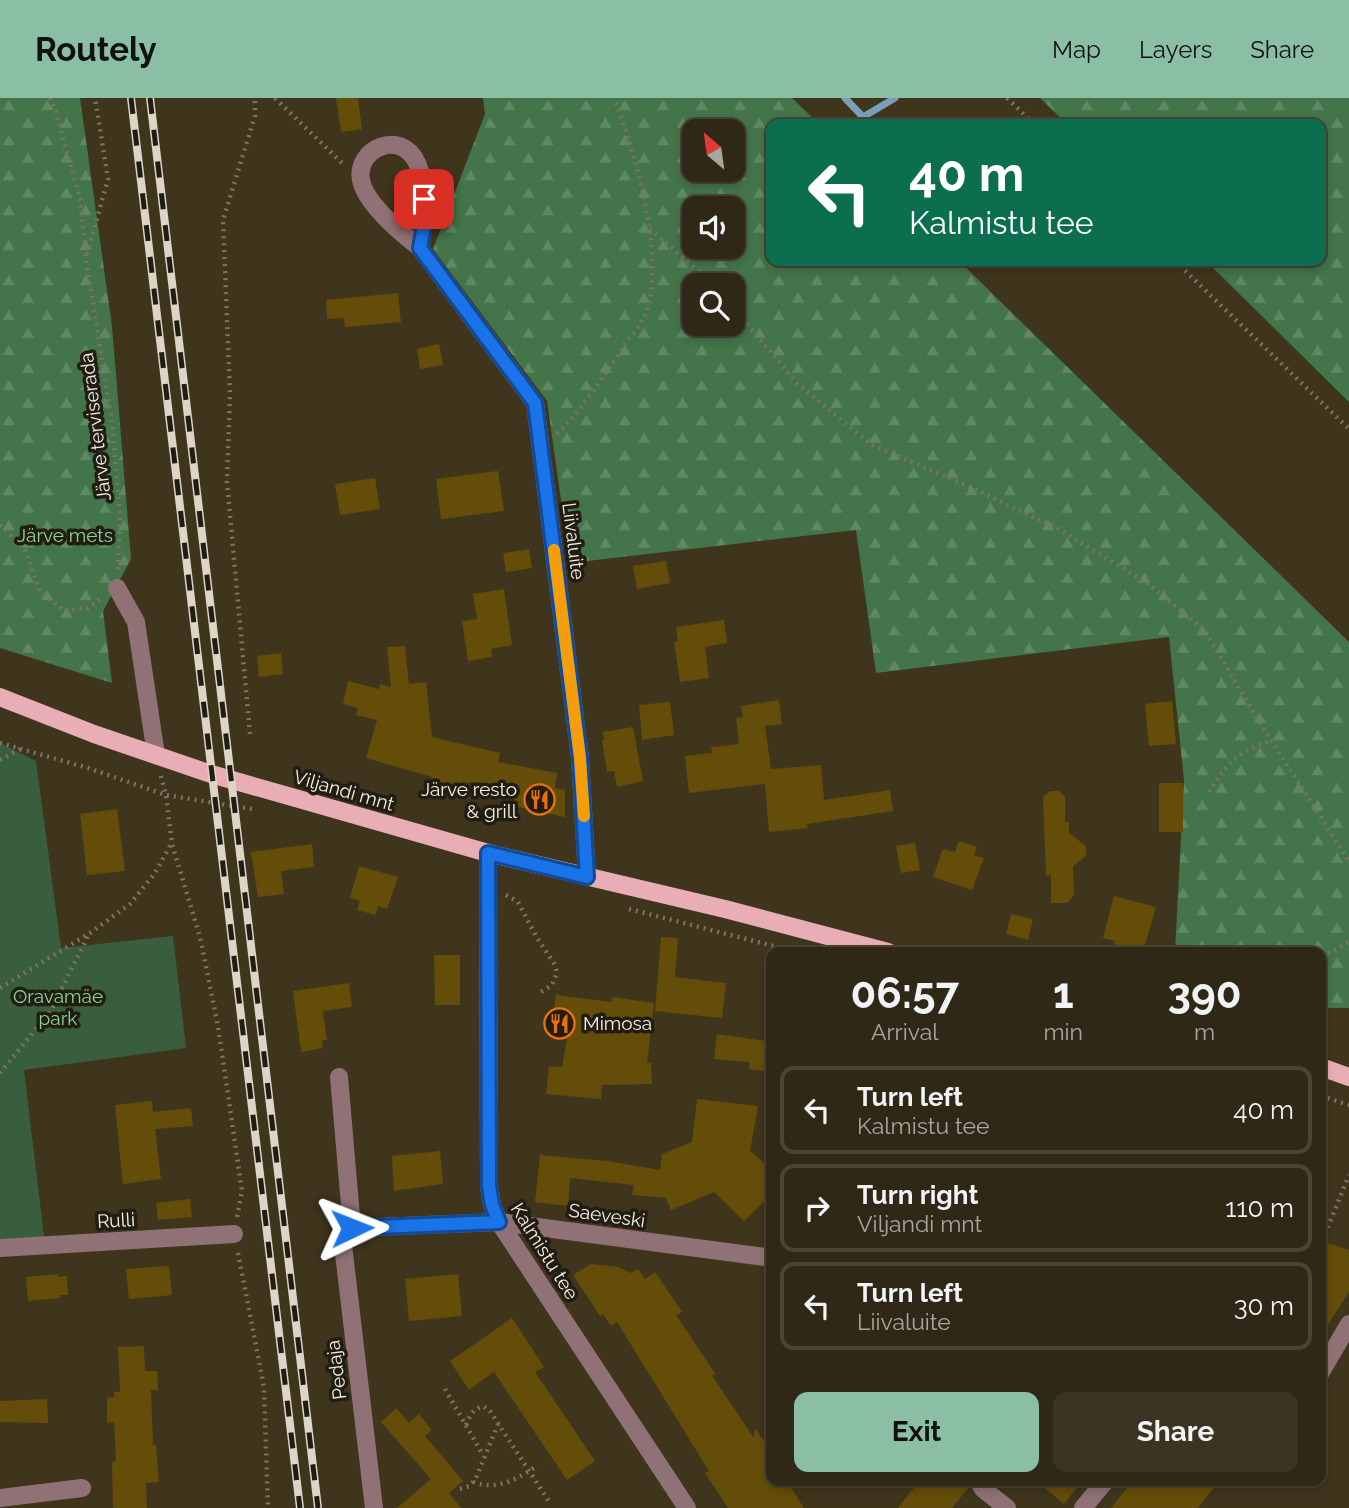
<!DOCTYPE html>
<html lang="en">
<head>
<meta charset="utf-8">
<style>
	body { margin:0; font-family:Raleway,sans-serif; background:#3b3423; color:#f1f3f6; height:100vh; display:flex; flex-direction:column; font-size:26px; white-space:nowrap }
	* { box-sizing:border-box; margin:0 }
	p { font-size:23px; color:#a7a6a1 }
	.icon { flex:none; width:38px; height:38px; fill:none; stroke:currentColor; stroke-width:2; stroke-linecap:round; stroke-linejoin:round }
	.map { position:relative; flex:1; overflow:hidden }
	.side { position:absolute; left:766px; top:849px; width:560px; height:539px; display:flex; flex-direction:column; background:#2f2816; border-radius:14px; box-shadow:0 4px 10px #0003,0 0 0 2px #4a4435 }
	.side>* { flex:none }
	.banner { position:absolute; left:766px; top:21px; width:560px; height:147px; border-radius:14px; box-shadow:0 4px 10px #0003,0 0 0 2px #4a4435; background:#0b6e4f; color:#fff; overflow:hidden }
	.needle { width:46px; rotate:331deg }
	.fabs { position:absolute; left:682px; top:21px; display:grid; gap:14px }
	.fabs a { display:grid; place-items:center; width:63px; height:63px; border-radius:14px; background:#2f2816; box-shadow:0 4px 10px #0003,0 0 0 2px #4a4435; font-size:35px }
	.pin { position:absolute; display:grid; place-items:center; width:60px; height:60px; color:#fff; margin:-30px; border-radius:14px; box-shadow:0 4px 10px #0006 }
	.me { position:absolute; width:77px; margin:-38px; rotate:88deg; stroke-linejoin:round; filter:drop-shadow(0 0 5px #0008) }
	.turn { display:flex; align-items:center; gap:24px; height:147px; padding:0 28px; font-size:32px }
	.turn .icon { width:91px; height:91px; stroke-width:2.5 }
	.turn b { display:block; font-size:49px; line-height:60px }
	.eta { display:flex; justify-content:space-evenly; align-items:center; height:119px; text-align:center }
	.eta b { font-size:42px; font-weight:700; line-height:49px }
	.button { display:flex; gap:14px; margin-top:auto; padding:14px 28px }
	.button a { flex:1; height:80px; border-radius:14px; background:#8abfa5; color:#111; font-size:28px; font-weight:700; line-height:80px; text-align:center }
	.button a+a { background:#3b3423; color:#f1f3f6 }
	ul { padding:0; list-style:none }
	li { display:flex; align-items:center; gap:21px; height:88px; margin:0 14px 10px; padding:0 14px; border:4px solid #4a4435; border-radius:14px }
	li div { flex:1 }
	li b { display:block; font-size:26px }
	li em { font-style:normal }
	header { display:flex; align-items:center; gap:42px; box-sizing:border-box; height:98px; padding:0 35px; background:#8abfa5; color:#111 }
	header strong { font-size:33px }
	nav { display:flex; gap:38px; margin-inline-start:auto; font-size:24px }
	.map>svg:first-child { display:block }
	.green { fill:#395e3e }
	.forest { fill:url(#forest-firs); fill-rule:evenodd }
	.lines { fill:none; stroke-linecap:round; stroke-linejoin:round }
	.stream { stroke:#7b9eb7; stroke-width:7 }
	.building { fill:#644d08 }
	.path { stroke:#7d7560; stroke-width:4.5; stroke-dasharray:2 5; stroke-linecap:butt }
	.minor { stroke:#907276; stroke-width:18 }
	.major { stroke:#e9adb5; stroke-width:18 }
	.rail-casing { stroke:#ddd6c7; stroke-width:8 }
	.rail { stroke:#211d12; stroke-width:5; stroke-dasharray:16; stroke-linecap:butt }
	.route-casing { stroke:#114b97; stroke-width:18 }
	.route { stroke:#1a73e8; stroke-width:12 }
	.slow { stroke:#f59e0b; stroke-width:12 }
	.labels { text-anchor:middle; stroke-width:7; stroke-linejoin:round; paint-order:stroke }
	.street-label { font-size:19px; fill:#f6f0e2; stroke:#211d12 }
	.park-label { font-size:19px; fill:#8bd495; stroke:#211d12 }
	.poi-label { font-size:19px; fill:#f6f0e2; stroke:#211d12; text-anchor:end }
</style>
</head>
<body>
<header>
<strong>Routely</strong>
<nav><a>Map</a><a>Layers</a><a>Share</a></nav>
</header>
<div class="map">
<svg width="1349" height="1410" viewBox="0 0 1349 1410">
	<defs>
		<pattern id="forest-firs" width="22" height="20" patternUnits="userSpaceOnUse" patternTransform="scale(1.75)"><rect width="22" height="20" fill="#43744a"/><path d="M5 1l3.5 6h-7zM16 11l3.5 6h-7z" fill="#5f8864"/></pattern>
	</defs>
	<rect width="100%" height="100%" fill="#3f351d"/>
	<!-- green -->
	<path class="green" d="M0,645l36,18 25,187 112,-12 13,112 -162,22 21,175 -45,3z"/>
	<!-- forest -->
	<path class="forest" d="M0,0h80l32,228 19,233 -28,52 9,72 -112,-35z
		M483,0h309l27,26h-47v137h187l390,381v366h-28v-56h-146l9,-172 -15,-143 -293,36 -20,-143 -286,33 -23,-162 -114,-152 52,-135zM695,33h38v39h-38zM695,110h38v39h-38zM695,187h38v39h-38z
		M1040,0h309v304l-143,-141h115v-137h-254z"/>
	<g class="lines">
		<!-- stream -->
		<path class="stream" d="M845,0l18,19 3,7
			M863,19l32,-19"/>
	</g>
	<!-- building -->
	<path class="building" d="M336,0h22l4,31 -21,3z
		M398,195l3,29 -56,5 -1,-9 -17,1 -1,-19z
		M439,246l4,21 -23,4 -3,-20z
		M498,373l6,40 -63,8 -5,-40z
		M375,380l5,31 -40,6 -5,-31z
		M529,451l3,19 -26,4 -3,-19z
		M666,463l4,22 -33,6 -4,-23z
		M504,491l8,56 -21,4 1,8 -24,4 -6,-40 15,-2 -4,-25z
		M724,522l3,23 -22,4 4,31 -29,4 -6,-40 4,-1 -2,-14z
		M405,548l4,38 17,-2 6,55 68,16 -2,9 59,11 -2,15 10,2v27l-52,-11 2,-13 -47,-11 -2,8 -18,-3 -18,-5 2,-5 -66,-19 11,-38 -21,-5 2,-7 -15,-4 5,-23 31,8 1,-5 11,3 -4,-40z
		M281,555l2,21 -24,3 -2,-21z
		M779,602l3,24 -17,2 6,43 50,-4 3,35 66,-10 3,21 -86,13 1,4 -39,4 -4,-48 -76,9 -4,-37 27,-3 -1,-6 28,-3 -3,-26 7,-1 -2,-11z
		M1172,603l4,43 -27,2 -4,-42z
		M670,604l4,33 -32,5 -3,-35z
		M633,629l10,54 -26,6 -3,-16 -7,1 -5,-32h2l-1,-8z
		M1159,685h24v49h-24z
		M1050,693h9l6,6v25h4v11l17,13v10l-13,10 1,29 -7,8h-16v-28l-5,1 -3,-79z
		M117,711l8,62 -38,4 -7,-61z
		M959,743l18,6 -3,8 10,3 -12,32 -39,-13 10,-28 12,3z
		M915,745l5,27 -19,3 -5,-27z
		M312,746l2,23 -33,4 3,23 -26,3 -7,-45z
		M359,768l39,11 -11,32 -9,-3 -3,9 -18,-5 3,-9 -10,-3z
		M1114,798l42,11 -12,42 -10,-3 -1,4 -19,-4 1,-5 -12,-3z
		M1011,816l22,5 -5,21 -22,-6z
		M661,839l17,1 -3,39 51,6 -4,35 -67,-7z
		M434,857h26v50h-25z
		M349,885l3,24 -29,4 4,29h-5l1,8 -22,4 -8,-61z
		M556,897l55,7 1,-5 42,6 -7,60 4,-1 1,22 -50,1 -1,14 -55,-5 3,-28 13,1 6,-35 -17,-2z
		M717,936l55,8v30l-23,-3 1,-7 -36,-3z
		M697,1001l61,7 -8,45 22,18v25l-28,27 -30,-29 -43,18 -5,-12 -34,-3 2,-10 -64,-7 -2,28 -33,-4 5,-47 68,6 52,9 2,-16 30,-12z
		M152,1003l1,11 38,-4 2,18 -38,3 6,50 -38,5 -8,-79z
		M440,1053l3,33 -49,7 -2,-35z
		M190,1101l2,18 -34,3 -2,-17z
		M1321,1143l28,9v42l-28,43z
		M591,1166l27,3 13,6 7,-4 7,10 10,-7 27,40 -6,3 40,60 -5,-1 43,64 1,-10 17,25v27h14l18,28h-76l-23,-35 4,-2 -92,-149 -6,4 -8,-12 -3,2 -27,-41z
		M169,1168l3,29 -43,4 -3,-30z
		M58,1176v3l9,-1 1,19h-8v3l-32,3 -2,-24z
		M458,1176l4,42 -53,5 -4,-42z
		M512,1220l32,49 -9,5 60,89 -28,19 -73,-108 -25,18 -19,-29z
		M144,1248l1,25h12l1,19h-7l2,55h3l3,37 -13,1 1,25h-34l-1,-46 4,-1 -2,-39 -7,1v-25l7,-1v-5h6l-2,-45z
		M47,1301l1,24 -48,-1v-21z
		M396,1310l13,15 10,-9 13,16 -7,6 38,45 -14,12 12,15h-64l34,-29 -50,-57z
		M920,1382h47l2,7 -17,21h-54z
		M1035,1382h48l-19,24z
		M1133,1382h87l-22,28h-87z"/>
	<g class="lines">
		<!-- path -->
		<path class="path" d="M50,0l6,14 24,87 6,60 26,164 8,93 -2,53
			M275,0l68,66
			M1007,0l27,26
			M650,131l64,56
			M87,156l21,-75 -13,-81
			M1175,163l174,168
			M733,210l64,75 75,62 89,38 96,45 93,57 55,46 47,79 97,151
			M557,336c28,-28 46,-57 68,-90 7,-10 17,-20 21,-31 20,-53 -11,-163 -32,-215
			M0,427l25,24 15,42 24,20 24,-3 14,-10
			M250,636l-23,-252 3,-88 -7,-174 32,-104v-18
			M0,645l88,25 78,27 86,14
			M0,662l20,-11
			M161,678l5,19 6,49 28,93 18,89 24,165 -5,26
			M1209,694c18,-29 30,-42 63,-51
			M506,797l12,7 18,34 19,29 2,8 -5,12 -11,7
			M629,811l168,43
			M1321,856l12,-2 16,-10
			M0,890l90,-55 40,-29 25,-31 16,-29
			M0,975l50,-61 39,-78
			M1321,998l28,9
			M1325,1136l24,-59
			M238,1155l26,134 4,121
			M445,1291l38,66
			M466,1327c4,-10 7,-16 17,-19l7,5 60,92
			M473,1384c24,9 45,-3 65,-17
			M460,1391l10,-3 6,-8 22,-54"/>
		<!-- minor -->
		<path class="minor" d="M420,150c-18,-14 -55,-45 -59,-68 -6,-31 40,-52 56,-17 12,27 8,57 3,85l115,155 45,355 7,119
			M117,490l19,34 20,133
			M488,755l1,333 3,19 7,17 188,286
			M339,979l13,151
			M352,1130l147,-6 273,36
			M352,1130l-9,17 31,263
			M0,1150l234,-14
			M1321,1274l28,-48
			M978,1382l5,9 24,19
			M0,1400l82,-10
			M1083,1410l23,-28"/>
		<!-- major -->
		<path class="major" d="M0,599l94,37 117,40 277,79 237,56 163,43
			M1321,969l28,10"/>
		<defs>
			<path id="rail" d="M131,0l169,1410
				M150,0l168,1410"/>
		</defs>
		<!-- rail casing -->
		<use href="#rail" class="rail-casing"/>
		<!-- rail -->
		<use href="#rail" class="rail"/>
	</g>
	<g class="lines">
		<defs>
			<path id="route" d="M352,1130l147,-6 -7,-17 -3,-19 -1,-333 99,24 -7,-119 -45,-355 -115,-155 6,-34 -2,-15"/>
		</defs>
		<!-- route casing -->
		<use href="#route" class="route-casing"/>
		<!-- route -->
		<use href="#route" class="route"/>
		<!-- slow -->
		<path class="slow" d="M554,452l26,208 4,58"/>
	</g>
	<!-- icons -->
	<defs>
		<symbol id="restaurant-ring" viewBox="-11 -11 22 22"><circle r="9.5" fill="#211d12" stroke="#e8710a" stroke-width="1.5"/><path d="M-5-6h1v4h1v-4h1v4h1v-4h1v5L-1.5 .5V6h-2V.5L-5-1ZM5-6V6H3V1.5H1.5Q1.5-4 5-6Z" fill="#e8710a"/></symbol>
	</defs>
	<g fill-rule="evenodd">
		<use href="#restaurant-ring" x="522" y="684" width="35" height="35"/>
		<use href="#restaurant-ring" x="542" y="908" width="35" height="35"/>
	</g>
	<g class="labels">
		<!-- street labels -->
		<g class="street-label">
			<text transform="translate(95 329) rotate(-97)" y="7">Järve terviserada</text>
			<text transform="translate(574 443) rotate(83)" y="7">Liivaluite</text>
			<text transform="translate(344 692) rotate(16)" y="7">Viljandi mnt</text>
			<text transform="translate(607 1117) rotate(8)" y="7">Saeveski</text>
			<text transform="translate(116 1122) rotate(-3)" y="7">Rulli</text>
			<text transform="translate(545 1153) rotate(58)" y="7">Kalmistu tee</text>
			<text transform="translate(336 1272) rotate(-97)" y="7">Pedaja</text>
		</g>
		<!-- park labels -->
		<g class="park-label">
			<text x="65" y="444">Järve mets</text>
			<text x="58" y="905">Oravamäe<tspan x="58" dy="22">park</tspan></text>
		</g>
		<!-- poi labels -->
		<g class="poi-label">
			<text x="517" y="698">Järve resto<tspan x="517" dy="22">&amp; grill</tspan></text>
			<text x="583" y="932" text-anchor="start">Mimosa</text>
		</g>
	</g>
</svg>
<div class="fabs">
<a><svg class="needle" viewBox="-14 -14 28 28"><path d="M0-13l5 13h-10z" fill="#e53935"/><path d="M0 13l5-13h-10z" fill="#a7a6a1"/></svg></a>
<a><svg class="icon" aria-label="sound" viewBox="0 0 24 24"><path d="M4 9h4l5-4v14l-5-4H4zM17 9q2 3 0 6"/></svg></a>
<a><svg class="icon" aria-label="search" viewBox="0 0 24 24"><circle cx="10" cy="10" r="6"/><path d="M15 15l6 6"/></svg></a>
</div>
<div class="pin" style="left:424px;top:101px;background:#d93025"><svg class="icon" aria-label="arrive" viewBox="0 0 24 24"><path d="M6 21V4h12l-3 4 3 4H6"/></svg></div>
<svg class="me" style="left:352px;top:1130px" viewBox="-20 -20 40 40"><path d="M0-17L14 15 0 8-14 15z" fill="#1a73e8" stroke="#fff" stroke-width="4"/></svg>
<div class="banner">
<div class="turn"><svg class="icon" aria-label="left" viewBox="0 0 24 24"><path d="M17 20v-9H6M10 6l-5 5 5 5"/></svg><div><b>40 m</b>Kalmistu tee</div></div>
</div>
<section class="side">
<div class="eta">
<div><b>06:57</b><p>Arrival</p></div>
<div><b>1</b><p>min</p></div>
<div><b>390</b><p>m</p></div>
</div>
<ul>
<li><svg class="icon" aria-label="left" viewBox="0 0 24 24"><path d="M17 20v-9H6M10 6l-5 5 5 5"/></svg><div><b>Turn left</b><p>Kalmistu tee</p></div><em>40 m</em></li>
<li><svg class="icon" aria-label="right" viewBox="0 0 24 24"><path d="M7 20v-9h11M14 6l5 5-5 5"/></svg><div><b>Turn right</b><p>Viljandi mnt</p></div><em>110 m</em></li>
<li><svg class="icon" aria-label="left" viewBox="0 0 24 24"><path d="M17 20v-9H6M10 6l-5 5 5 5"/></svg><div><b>Turn left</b><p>Liivaluite</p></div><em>30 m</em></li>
</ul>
<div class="button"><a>Exit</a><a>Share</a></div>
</section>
</div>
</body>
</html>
